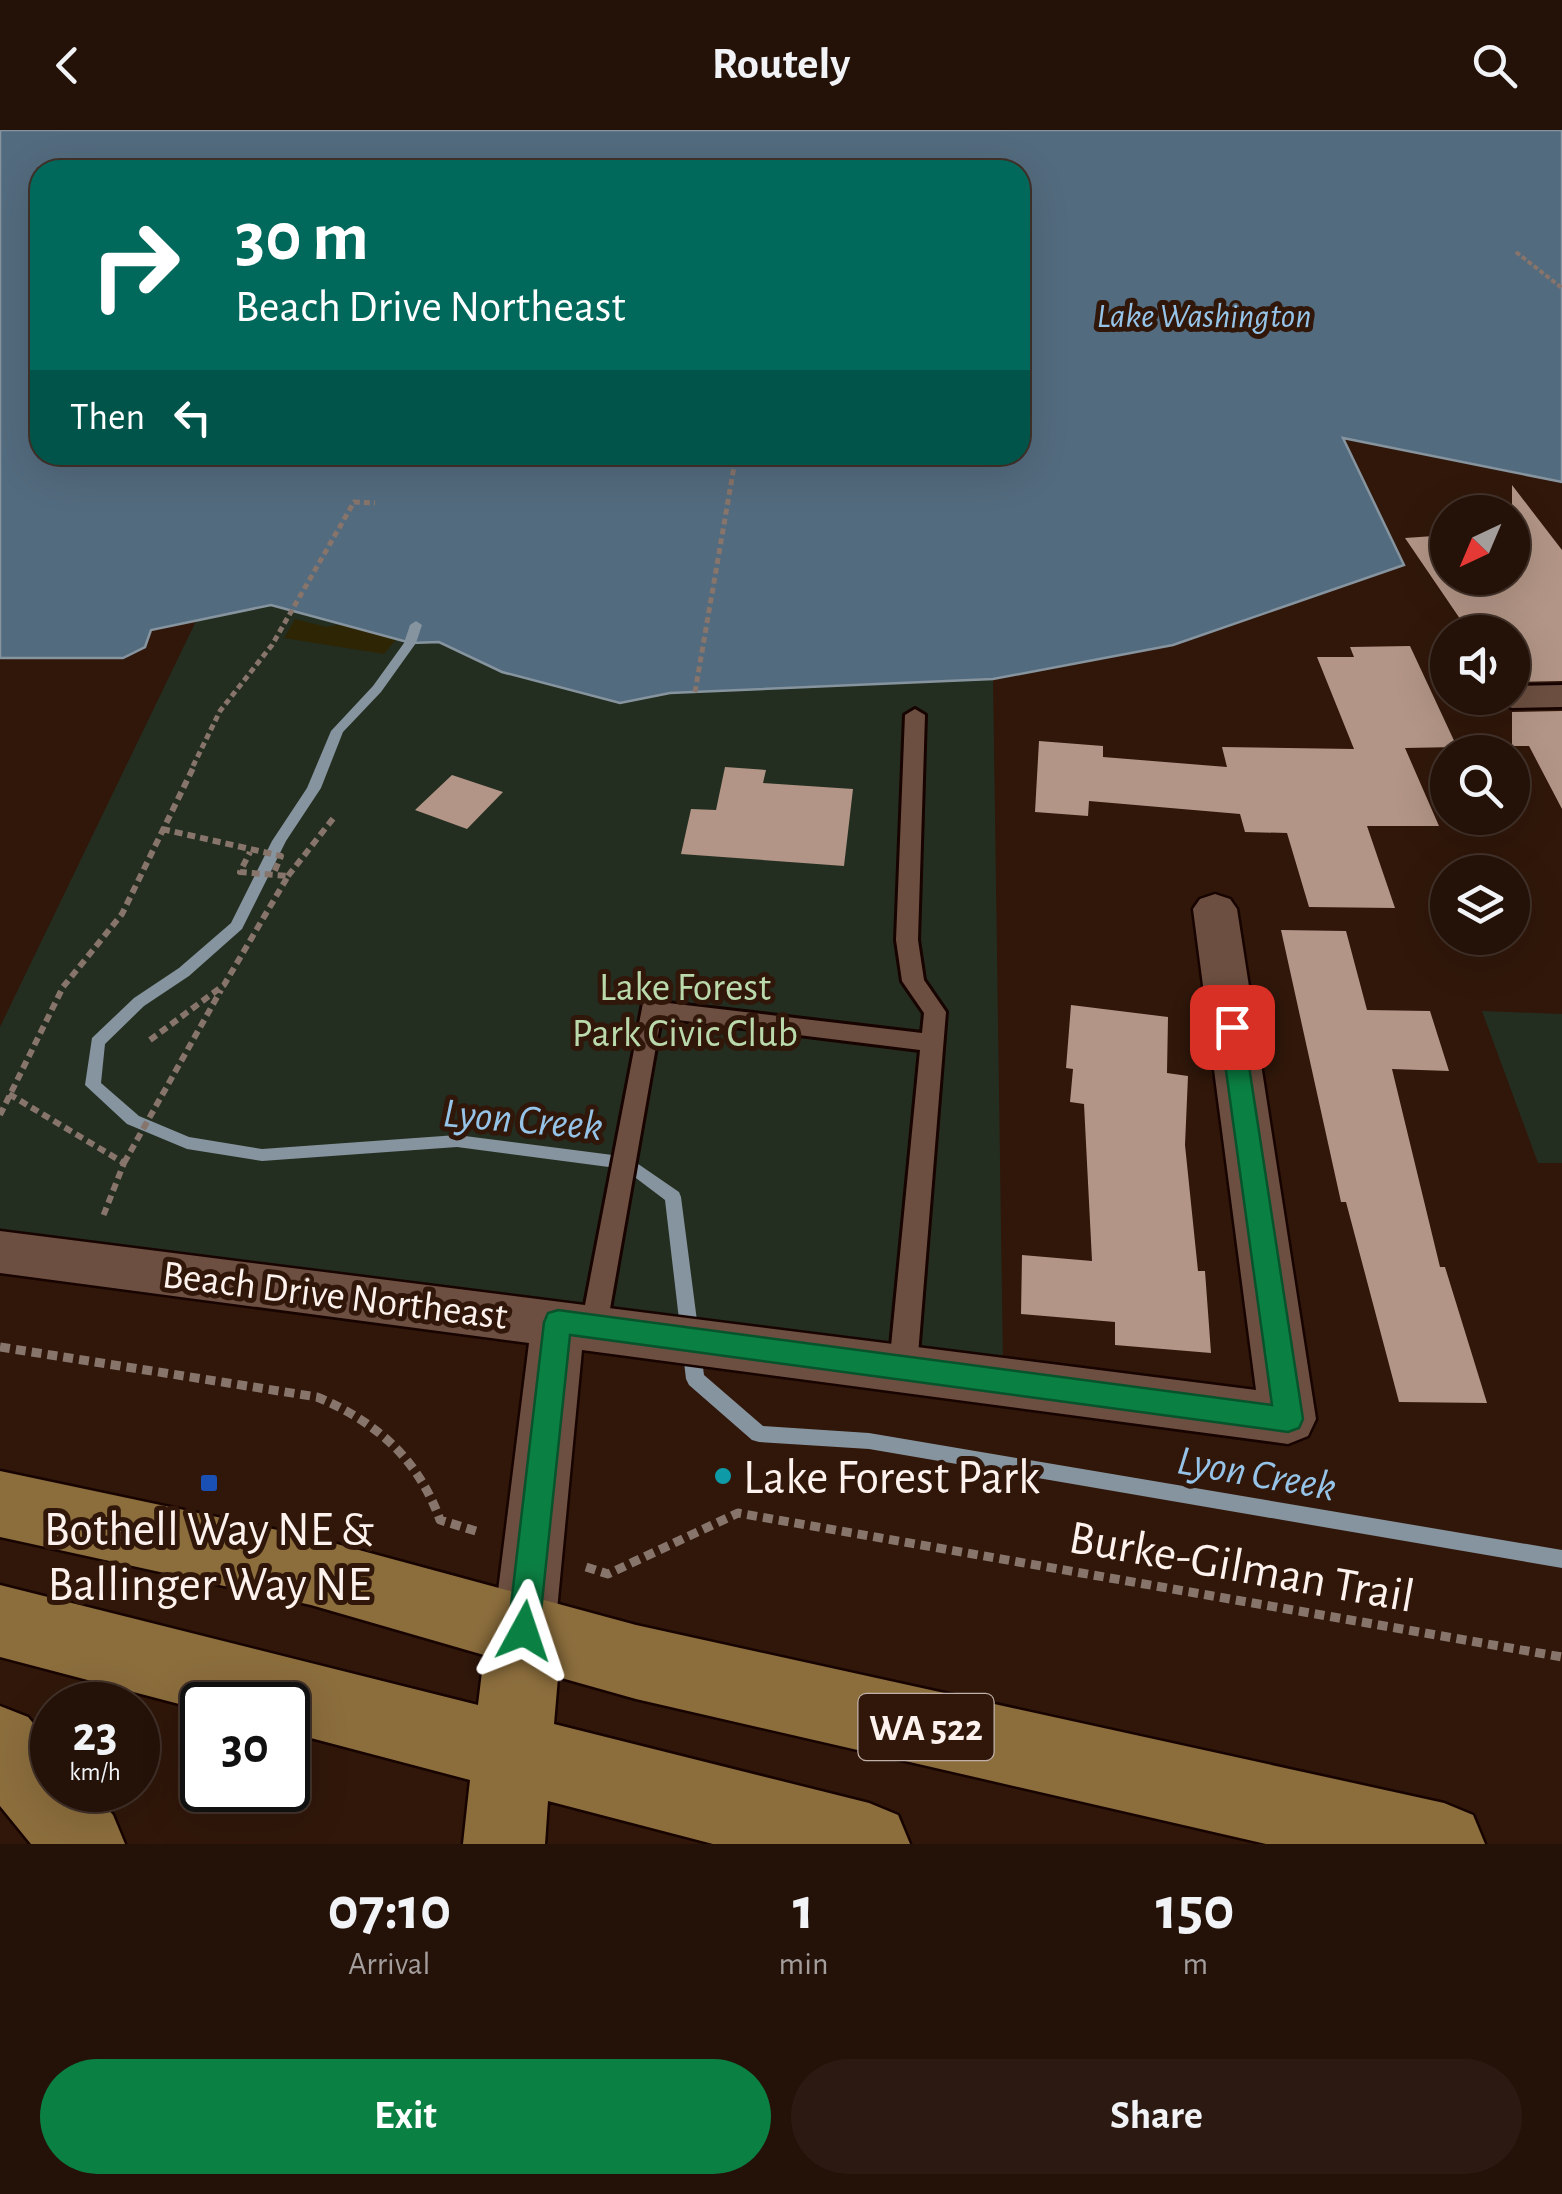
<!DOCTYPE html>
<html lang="en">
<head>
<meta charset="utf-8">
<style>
	body { margin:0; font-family:"Alegreya Sans",sans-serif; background:#2c1a12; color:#f1f3f6; height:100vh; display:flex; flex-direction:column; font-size:38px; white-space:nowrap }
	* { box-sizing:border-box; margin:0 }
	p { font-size:32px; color:#a39d9c }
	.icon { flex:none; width:55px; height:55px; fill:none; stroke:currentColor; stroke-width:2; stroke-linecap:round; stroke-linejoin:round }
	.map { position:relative; height:1714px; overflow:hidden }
	.side { display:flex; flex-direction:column; background:#241108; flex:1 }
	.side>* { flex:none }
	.banner { position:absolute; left:30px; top:30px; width:1000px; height:305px; border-radius:30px; box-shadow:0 10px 40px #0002,0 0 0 2px #413129; background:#00695c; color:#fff; overflow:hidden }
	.needle { width:65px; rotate:224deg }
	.fabs { position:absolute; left:1430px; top:365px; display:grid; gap:20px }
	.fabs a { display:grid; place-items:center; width:100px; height:100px; border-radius:50%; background:#241108; box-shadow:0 10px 40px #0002,0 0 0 2px #413129; font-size:50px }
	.speed { position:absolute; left:30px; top:1552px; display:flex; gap:20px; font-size:50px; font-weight:700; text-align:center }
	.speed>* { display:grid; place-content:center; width:130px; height:130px; border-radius:50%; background:#241108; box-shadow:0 10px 40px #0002,0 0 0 2px #413129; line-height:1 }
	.speed small { font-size:25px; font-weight:400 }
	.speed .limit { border:5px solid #111; border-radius:15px; background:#fff; color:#111 }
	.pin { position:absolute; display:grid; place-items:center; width:85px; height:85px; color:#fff; margin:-42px; border-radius:20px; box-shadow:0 5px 15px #0006 }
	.me { position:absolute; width:110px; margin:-55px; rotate:5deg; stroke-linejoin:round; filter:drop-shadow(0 0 8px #0008) }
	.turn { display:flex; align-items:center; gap:35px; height:210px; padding:0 40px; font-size:45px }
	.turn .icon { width:130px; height:130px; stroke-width:2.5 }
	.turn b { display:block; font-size:70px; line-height:85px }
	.then { display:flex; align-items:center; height:95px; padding:0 40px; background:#0003; gap:20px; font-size:38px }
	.eta { display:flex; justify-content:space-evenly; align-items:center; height:170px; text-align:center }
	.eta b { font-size:60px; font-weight:700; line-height:70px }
	.action { display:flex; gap:20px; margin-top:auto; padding:20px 40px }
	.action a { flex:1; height:115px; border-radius:60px; background:#0b8043; color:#fff; font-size:40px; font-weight:700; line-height:115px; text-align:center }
	.action a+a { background:#2c1a12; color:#f1f3f6 }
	header { display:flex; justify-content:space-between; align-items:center; height:130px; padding:0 40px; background:#241108; font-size:45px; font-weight:700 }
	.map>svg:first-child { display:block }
	.green { fill:#242e20 }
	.sand { fill:#2e2504 }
	.water { fill:#536b7e; stroke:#86949f; stroke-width:2.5; fill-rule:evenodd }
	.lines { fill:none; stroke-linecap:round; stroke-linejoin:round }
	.stream { fill:#86949f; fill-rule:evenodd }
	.building { fill:#b29586 }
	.service-casing { stroke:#170300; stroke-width:6 }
	.minor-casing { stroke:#170300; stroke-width:5 }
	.primary-casing { stroke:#170300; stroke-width:5 }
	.path-far3 { stroke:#87746b; stroke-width:4; stroke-dasharray:5 2.5; stroke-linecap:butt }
	.path-far2 { stroke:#87746b; stroke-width:5; stroke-dasharray:6 4; stroke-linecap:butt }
	.path-far1 { stroke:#87746b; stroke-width:6; stroke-dasharray:8 5; stroke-linecap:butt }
	.path { stroke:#87746b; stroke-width:9; stroke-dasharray:10 6; stroke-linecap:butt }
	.service { fill:#6c4f40; fill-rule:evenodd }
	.minor { fill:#6c4f40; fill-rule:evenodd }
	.primary { fill:#8c6e3d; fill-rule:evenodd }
	.route { fill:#0b8043; stroke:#07532c; stroke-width:2.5 }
	.culture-dot { fill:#0f9aa8; stroke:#30170a; stroke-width:4 }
	.transit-dot { fill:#1a4fb4; stroke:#30170a; stroke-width:4 }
	.labels { text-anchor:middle; stroke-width:10; stroke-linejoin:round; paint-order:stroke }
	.far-water-label { font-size:35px; font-style:italic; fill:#96c4e9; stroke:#30170a }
	.shield { fill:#30170a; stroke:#c0b0a9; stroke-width:2.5 }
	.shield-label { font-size:38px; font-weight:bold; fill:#fdf2ed }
	.park-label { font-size:40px; fill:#badaac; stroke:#30170a }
	.street-label { font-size:40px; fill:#fdf2ed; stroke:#30170a }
	.water-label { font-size:42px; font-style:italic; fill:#96c4e9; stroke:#30170a }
	.near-poi-label { font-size:48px; fill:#fdf2ed; stroke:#30170a; text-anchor:start }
	.near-street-label { font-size:48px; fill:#fdf2ed; stroke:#30170a }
</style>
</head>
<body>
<header><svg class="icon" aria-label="back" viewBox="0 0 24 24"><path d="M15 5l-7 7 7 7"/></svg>Routely<svg class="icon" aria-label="search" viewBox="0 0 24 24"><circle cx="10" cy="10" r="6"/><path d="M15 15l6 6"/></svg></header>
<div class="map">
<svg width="1562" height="1714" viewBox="0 0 1562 1714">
	<rect width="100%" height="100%" fill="#30170a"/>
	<!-- green -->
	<path class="green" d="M271,475l140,38 28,-1 60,29 121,32 50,-10 323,-14 10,687 -1003,-129v-210l198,-410z
		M1482,881l80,3v149h-24z"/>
	<!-- sand -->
	<path class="sand" d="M295,489l32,8 25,-5 49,12 -17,20 -100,-16z"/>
	<!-- water -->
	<path class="water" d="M0,0h1562v352l-219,-44 61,127 -231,80 -180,34 -323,14 -50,10 -118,-31 -63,-30 -28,1 -140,-38 -120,25 -6,17 -22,11h-123zM40,40h980v285h-980z"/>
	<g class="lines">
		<!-- stream -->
		<path class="stream" d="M416,491l6,4 -6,18 -35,49 -38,40 -22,56 -35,53 -44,88 -53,47 -45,30 -39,38 -4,39 38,33 50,21 73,12 195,-14 171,22 51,35 2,5 23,178 59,51 106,7 693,117v18l-693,-119 -110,-7 -7,-2 -63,-55 -3,-6 -21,-179 -41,-31 -167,-22 -195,14 -75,-12 -60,-25 -42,-39 7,-47 42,-40 45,-30 52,-45 41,-82 35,-53 24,-57 42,-45 31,-43 6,-18z"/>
	</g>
	<!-- building -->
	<path class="building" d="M1512,355l50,65v131l-50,1v-50h-43l-64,-94 43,-3v43h64z
		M1410,516l47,101 -52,1 34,78h-72l28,82 -86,-1 -22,-74 -42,-1 -5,-18 -151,-13 -1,15 -53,-4 4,-71 64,5v11l124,10 -5,-20 132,2 -37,-92h37l-4,-10z
		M1562,581v98l-33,-63h-17v-34z
		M725,637l41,3 -3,13 90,6 -9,77 -163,-12 10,-45 25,1z
		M452,645l51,17 -36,37 -52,-19z
		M1281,800l65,1 21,79 63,1 19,60 -57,-2 48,198h5l42,136 -88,-1 -53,-200h-5z
		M1071,875l97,12 -1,56 21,3 -3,69 13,126h7l6,82 -96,-8v-23l-94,-8 1,-59 70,6 -8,-157 -14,-2 3,-33 -7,-1z"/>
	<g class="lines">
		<defs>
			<path id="service" d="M915,579l10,6 -7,225 6,40 22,32 -29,355 -4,8 -10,4 -10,-4 -4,-8 31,-317 -259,-32 -54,308 -4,8 -9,3 -9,-3 -4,-8 62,-323 8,-2 271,32 2,-20 -22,-32 -6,-41 9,-225z"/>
			<path id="minor" d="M1562,555v22l-50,1 -15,-6 -16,7 -18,-3 -6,-8h55v-12z
				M1215,764l15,5 7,10 79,510 -8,17 -20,8 -706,-94 -27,281 -9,21 -22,9 -22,-9 -9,-21 36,-288 -529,-70v-42l1256,159 -63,-481 7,-10z"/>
			<path id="primary" d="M0,1341l311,66 325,88 808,178 29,12 12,29h-219l-630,-145 -78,-22 -4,47 315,79 29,12 12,29h-197l-165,-43 -3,43h-82l7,-64 -182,-48v-27h-86v5l-202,-53v-72l478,120 6,-50 -173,-50 -311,-68z
				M0,1576l28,11 24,29v44h39l22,25 12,29h-94l-31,-38z"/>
		</defs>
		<!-- service casing -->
		<use href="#service" class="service-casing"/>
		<!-- minor casing -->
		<use href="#minor" class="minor-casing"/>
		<!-- primary casing -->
		<use href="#primary" class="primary-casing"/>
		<!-- path-far3 -->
		<path class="path-far3" d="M1516,122l46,36"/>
		<!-- path-far2 -->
		<path class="path-far2" d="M695,562l41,-237
			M193,636l27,-55 52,-66 82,-143 21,1"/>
		<!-- path-far1 -->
		<path class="path-far1" d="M162,699l119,27 -8,19
			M288,746l47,-60
			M150,910l74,-55 64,-109 -48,-4 10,-20
			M9,964l115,69 -22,56
			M0,985l63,-128 59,-73 73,-150
			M124,1033l97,-173"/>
		<!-- path -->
		<path class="path" d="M0,1217l317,50c60,25 101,62 123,123l39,12
			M586,1437l22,7 130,-61 824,144"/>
		<!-- service -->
		<use href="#service" class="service"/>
		<!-- minor -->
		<use href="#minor" class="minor"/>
		<!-- primary -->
		<use href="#primary" class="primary"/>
	</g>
	<!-- route -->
	<path class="route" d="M1232,888l11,9 60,392 -4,9 -11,4 -718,-97 -31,296 -5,10 -10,5 -11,-5 -5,-10 36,-309 4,-9 10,-3 714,95 -52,-378z"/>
	<!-- markers -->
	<circle class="culture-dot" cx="723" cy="1346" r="10"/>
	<rect class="transit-dot" x="199" y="1343" width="20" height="20" rx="5"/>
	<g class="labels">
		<!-- far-water labels -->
		<g class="far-water-label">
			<text x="1204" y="197">Lake Washington</text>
		</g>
		<!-- shield labels -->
		<rect class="shield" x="858.5" y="1564" width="135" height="66" rx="8"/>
		<g class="shield-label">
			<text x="926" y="1610">WA 522</text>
		</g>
		<!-- park labels -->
		<g class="park-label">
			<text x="685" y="870">Lake Forest<tspan x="685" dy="46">Park Civic Club</tspan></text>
		</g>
		<!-- street labels -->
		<g class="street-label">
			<text transform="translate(335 1164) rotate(7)" y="14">Beach Drive Northeast</text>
		</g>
		<!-- water labels -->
		<g class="water-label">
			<text transform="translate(523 988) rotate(5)" y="15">Lyon Creek</text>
			<text transform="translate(1257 1342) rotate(10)" y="15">Lyon Creek</text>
		</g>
		<!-- near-poi labels -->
		<g class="near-poi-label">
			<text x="743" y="1363">Lake Forest Park</text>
			<text x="209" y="1415" text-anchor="middle">Bothell Way NE &amp;<tspan x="209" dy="55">Ballinger Way NE</tspan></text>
		</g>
		<!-- near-street labels -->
		<g class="near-street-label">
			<text transform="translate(1242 1435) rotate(10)" y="17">Burke-Gilman Trail</text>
		</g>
	</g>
</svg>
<div class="fabs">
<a><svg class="needle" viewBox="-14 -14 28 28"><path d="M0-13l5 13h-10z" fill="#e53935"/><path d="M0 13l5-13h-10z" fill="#a39d9c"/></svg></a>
<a><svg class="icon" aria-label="sound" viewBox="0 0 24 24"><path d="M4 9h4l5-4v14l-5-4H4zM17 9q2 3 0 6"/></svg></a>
<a><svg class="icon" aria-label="search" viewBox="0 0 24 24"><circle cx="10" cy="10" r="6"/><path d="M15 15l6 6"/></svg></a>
<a><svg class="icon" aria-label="layers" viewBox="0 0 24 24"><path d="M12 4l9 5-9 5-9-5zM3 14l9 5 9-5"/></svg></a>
</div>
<div class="speed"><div>23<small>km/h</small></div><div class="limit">30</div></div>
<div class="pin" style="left:1232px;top:897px;background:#d93025"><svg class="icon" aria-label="arrive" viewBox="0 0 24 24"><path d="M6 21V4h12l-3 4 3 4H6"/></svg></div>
<svg class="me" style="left:524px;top:1501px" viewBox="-20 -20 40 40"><path d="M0-17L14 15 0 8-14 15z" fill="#0b8043" stroke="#fff" stroke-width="4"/></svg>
<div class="banner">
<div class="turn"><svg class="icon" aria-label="right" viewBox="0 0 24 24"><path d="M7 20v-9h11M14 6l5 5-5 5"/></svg><div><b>30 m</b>Beach Drive Northeast</div></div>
<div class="then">Then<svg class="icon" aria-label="left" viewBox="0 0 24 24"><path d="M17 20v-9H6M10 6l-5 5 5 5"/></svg></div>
</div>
</div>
<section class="side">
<div class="eta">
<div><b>07:10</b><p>Arrival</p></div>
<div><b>1</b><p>min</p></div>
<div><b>150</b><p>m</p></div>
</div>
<div class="action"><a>Exit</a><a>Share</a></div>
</section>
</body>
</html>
